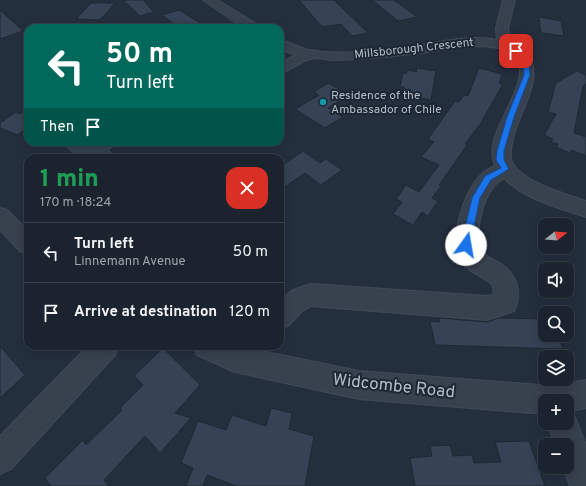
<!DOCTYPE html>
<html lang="en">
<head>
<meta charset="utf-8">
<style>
	body { margin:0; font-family:Overpass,sans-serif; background:#242b36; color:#f1f3f6; height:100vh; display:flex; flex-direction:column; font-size:15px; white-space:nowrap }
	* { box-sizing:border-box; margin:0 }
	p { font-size:13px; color:#a0a4aa }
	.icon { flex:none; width:22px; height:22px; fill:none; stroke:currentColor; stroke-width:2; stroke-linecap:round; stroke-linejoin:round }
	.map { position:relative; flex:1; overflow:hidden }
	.side { position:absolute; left:24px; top:154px; width:260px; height:196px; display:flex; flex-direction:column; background:#1b232e; border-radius:12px; box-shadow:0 2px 10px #0003,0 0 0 1px #39404a }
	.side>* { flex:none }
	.hud { position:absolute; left:24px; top:24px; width:260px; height:122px; border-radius:12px; box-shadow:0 2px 10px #0003,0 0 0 1px #39404a; background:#00695c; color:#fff; overflow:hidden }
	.needle { width:26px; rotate:73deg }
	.controls { position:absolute; left:538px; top:218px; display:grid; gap:8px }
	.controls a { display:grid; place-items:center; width:36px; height:36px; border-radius:8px; background:#1b232e; box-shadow:0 2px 10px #0003,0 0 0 1px #39404a; font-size:20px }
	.pin { position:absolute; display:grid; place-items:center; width:34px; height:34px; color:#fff; margin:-17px; border-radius:8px; box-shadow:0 2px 6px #0006 }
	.me { position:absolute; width:44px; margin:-22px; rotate:13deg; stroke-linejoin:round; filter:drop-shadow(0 0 3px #0008) }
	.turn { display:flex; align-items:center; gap:14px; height:84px; padding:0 16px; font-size:18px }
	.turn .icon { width:52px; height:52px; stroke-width:2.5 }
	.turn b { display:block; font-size:28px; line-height:34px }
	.then { display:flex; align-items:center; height:38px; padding:0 16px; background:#0003; gap:8px; font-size:15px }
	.round { display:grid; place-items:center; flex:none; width:42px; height:42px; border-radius:12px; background:#242b36 }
	.headline { display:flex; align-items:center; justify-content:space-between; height:68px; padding:0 16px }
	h1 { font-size:24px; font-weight:800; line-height:30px; color:#1e9e55 }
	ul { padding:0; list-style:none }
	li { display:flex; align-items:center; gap:12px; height:60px; padding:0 16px; border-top:1px solid #39404a }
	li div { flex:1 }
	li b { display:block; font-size:15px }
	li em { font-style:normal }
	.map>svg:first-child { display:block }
	.building { fill:#364354; stroke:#1f2835 }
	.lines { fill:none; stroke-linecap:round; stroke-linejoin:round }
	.minor-casing { stroke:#414a57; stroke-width:2 }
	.minor { fill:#38414e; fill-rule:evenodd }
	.route { fill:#1a73e8; stroke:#114b97 }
	.culture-dot { fill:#0f9aa8; stroke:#1d2633; stroke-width:1.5 }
	.labels { text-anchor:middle; stroke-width:4; stroke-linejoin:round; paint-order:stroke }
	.far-street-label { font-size:12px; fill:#b4bcc9; stroke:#1d2633 }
	.far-poi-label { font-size:12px; fill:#b4bcc9; stroke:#1d2633; text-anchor:start }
	.near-street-label { font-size:17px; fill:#b4bcc9; stroke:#1d2633 }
</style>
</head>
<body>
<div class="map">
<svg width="586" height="486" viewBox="0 0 586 486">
	<rect width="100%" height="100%" fill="#242f3e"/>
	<!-- building -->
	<path class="building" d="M123,0h20l11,12 -14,4z
		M299,0h35l34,33 -16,3 -11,-12 -19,3z
		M372,0h22l23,17 -19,4z
		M91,3h24l-15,17 -24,-1z
		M0,10l23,21 -23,8z
		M179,10l29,18h-29l-17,-13z
		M539,17l22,4 3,15 -23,-3z
		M417,68l19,3 -5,29 -29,-6 2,-7h-4l3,-14 3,1 1,-4 9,2z
		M479,68l23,6 -3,9 4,1 -22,39 -16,21 2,1 -28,40 2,1 -9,12 6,3 -10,15 -6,-4 -9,13 -20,-11 9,-12 -6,-3 10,-14 13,7 20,-27 -18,-8 13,-15 -6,-3 27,-38 4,1 5,-7 4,1z
		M577,71l9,4v9l-3,2 -9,47 12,4v19l-15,-6 -1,3 -14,-6 2,-3 -7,-2 2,-3 -9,-4 12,-21 -8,-2 8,-29z
		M328,83l22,12 -22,13 15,9 -18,11 -30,-19 24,-14 -5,-3z
		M28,109v19l-11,7 -17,-7v-5l16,-11 4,2z
		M61,142h63l-14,8 9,8h-43z
		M303,151l17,12 6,-4 16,11 -21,15 -16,-12 -25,17v-23z
		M439,318l48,4 12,-4 46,1v16h12l6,14 -128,-4 -5,-24 10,1z
		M0,346l25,29 -25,23z
		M163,348l37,37 -25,28 16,5 -31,35 -15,-17 -41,44 5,6h-58l-6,-8 38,-38 3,5 36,-35 -2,-2 23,-23 -9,-9z
		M271,408l21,5 -3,16 25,7 -9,50h-69l-29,-11 -4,11h-17l7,-18 -12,-5 17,-42 28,9 6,-15 34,11z
		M529,441l16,45h-130l-5,-28 22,-2 -2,-10 20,-1 3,11 19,-1 2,8 27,-1 -6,-20z"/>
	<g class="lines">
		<defs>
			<path id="minor" d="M203,0h14l41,25 1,3h-15z
				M503,0h12l-7,28 3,16c47,20 7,64 1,99 -1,6 -3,15 1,21 12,19 52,30 73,37v16c-27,-9 -62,-18 -82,-39 -22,12 -27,48 -26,70 5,8 15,11 23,16 17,11 21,30 13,47l-27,9 -176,-14 -9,5 -13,14 -9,4v-30l13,-9 18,-6 176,12 7,-1 -1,-8 -1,-3c-11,-8 -25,-13 -32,-24 -12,-20 5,-72 22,-86 4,-4 9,-6 13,-8 -13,-29 25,-66 25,-95 1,-39 -77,-21 -99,-18 -17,2 -34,4 -51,5 -13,1 -26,2 -39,2 -6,-1 -16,-3 -21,-1 -11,3 -19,12 -30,14v-10l16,-8 -16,-6v-9c10,2 19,8 29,10 33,6 70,0 103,-4 28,-3 57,-12 85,-6l-1,-12z
				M0,208l7,2 21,21v23l-8,-3 -20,-21z
				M88,346h31l-4,9 -104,114 -11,5v-38z
				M193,346h44l122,25 194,15 33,-6v28l-16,3 3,1 13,33v41h-16l-7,-19h4v-22h-12l-8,-22h20v-22h-22v13l-186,-15 -124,-27 -38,-17z"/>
		</defs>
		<!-- minor casing -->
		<use href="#minor" class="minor-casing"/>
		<!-- minor -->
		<use href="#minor" class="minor"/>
	</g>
	<!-- route -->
	<path class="route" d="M514,49h4l5,5 6,11 1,10 -16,42 -10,34v9l5,9 -18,11 -11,18 -10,47 -1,2h-7l-1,-2 11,-47 13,-22 16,-8 -5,-8 1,-9 10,-34 17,-42 -1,-10 -4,-9 -6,-5z"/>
	<!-- markers -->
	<circle class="culture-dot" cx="323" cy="102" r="4"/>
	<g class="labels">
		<!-- far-street labels -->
		<g class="far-street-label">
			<text transform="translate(414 48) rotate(-6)" y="4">Millsborough Crescent</text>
		</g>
		<!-- far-poi labels -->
		<g class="far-poi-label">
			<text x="331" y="99">Residence of the<tspan x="331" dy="14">Ambassador of Chile</tspan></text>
		</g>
		<!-- near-street labels -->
		<g class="near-street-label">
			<text transform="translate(394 385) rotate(6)" y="6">Widcombe Road</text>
		</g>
	</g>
</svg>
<div class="controls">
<a><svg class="needle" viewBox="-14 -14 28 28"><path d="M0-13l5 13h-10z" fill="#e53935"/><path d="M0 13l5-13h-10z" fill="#a0a4aa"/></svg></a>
<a><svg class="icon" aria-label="sound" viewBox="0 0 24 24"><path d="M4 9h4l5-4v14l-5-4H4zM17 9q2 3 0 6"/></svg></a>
<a><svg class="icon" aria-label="search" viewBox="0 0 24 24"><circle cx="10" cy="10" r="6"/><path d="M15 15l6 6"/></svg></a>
<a><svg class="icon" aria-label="layers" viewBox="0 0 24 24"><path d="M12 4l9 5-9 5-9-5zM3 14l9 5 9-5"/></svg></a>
<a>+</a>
<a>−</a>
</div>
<div class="pin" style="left:516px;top:51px;background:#d93025"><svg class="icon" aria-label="arrive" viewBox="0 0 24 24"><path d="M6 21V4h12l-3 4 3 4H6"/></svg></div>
<svg class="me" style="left:466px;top:245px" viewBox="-20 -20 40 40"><circle r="19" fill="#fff"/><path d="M0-13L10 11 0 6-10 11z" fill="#1a73e8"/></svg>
<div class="hud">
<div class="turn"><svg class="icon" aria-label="left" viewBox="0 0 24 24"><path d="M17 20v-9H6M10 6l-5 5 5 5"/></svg><div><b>50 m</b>Turn left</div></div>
<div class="then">Then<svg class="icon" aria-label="arrive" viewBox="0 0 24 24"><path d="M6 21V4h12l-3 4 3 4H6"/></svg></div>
</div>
<section class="side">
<div class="headline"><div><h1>1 min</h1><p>170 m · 18:24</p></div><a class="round" style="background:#d93025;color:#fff"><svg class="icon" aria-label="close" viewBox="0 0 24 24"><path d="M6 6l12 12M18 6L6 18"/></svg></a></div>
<ul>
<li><svg class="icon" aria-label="left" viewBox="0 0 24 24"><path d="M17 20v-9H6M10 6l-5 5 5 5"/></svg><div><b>Turn left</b><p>Linnemann Avenue</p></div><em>50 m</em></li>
<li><svg class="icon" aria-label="arrive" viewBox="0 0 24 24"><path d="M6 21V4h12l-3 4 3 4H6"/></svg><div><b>Arrive at destination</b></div><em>120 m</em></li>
</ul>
</section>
</div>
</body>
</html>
